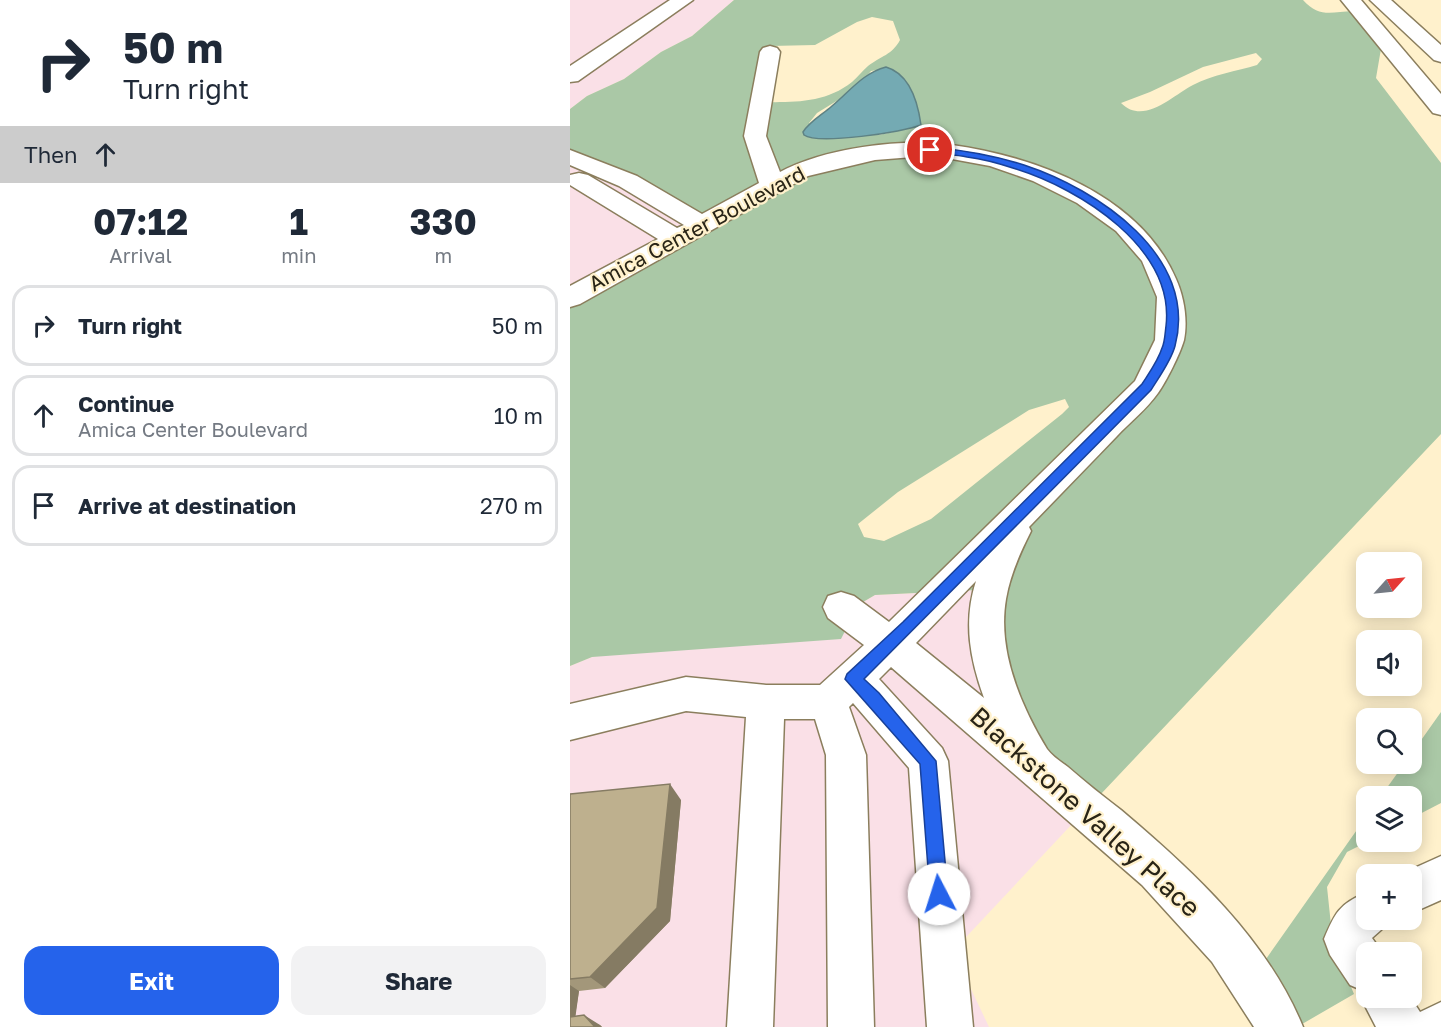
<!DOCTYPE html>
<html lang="en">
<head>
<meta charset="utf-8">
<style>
	body { margin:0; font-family:"Golos Text",sans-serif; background:#f2f2f3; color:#1f2937; height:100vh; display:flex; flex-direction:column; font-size:22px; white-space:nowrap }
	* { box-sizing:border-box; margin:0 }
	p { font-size:20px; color:#747a83 }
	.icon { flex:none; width:33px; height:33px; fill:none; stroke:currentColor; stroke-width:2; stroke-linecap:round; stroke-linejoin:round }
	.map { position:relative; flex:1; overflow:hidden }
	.panel { display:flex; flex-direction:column; background:#fff; width:570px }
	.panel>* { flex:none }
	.top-card { background:#fff; color:#1f2937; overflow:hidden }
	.needle { width:39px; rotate:63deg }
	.buttons { position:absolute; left:786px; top:552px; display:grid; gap:12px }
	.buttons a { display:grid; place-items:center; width:66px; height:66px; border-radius:12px; background:#fff; box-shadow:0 3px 15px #0003; font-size:30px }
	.pin { position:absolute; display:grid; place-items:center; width:51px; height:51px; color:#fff; margin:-26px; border:3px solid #fff; border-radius:50%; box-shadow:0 2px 6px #0007 }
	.me { position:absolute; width:66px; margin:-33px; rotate:355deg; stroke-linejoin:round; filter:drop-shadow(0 0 4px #0008) }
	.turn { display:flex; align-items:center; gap:21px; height:126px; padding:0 24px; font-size:27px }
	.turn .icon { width:78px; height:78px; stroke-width:2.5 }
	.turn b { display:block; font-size:42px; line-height:51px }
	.then { display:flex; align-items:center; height:57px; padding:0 24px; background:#0003; gap:12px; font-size:22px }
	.eta { display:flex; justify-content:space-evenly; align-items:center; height:102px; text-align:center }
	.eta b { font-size:36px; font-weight:700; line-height:42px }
	.primary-button { display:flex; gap:12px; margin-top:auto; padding:12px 24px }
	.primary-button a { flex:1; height:69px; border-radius:18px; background:#2563eb; color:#fff; font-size:24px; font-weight:700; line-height:69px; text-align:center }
	.primary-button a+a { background:#f2f2f3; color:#1f2937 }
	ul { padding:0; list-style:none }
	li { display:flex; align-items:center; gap:18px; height:81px; margin:0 12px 9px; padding:0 12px; border:3px solid #e0e1e3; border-radius:18px }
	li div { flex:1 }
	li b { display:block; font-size:22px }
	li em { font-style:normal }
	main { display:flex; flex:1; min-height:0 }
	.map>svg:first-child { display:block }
	.commercial { fill:#fae0e7 }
	.forest { fill:#aac8a6; fill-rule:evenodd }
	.water { fill:#74aab3; stroke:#5e8284; stroke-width:1.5 }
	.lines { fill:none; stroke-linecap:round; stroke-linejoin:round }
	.minor-casing { stroke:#8b7e5d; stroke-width:3 }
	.highway-casing { stroke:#8b7e5d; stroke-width:3 }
	.minor { fill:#fff; fill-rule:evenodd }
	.highway { fill:#fff; fill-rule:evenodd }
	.wall { fill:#a3977a }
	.shaded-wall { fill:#857b63 }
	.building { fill:#beb08e; stroke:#857b63; stroke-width:1.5 }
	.route { fill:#2563eb; stroke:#184099; stroke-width:1.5 }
	.labels { text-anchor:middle; stroke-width:4.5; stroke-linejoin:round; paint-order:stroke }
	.street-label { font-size:21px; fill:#292416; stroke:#fff1cc }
	.near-street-label { font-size:26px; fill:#292416; stroke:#fff1cc }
</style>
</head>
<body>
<main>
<section class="panel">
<div class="top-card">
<div class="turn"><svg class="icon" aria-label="right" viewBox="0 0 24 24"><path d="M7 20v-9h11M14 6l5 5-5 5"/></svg><div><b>50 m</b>Turn right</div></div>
<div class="then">Then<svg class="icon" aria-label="ahead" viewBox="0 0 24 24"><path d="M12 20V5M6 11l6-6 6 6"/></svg></div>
</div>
<div class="eta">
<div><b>07:12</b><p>Arrival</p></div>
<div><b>1</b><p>min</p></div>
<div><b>330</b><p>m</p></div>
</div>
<ul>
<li><svg class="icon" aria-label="right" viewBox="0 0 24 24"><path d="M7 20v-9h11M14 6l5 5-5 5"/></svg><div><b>Turn right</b></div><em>50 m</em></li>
<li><svg class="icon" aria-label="ahead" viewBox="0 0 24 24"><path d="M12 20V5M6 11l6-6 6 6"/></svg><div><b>Continue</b><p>Amica Center Boulevard</p></div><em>10 m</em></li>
<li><svg class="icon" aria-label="arrive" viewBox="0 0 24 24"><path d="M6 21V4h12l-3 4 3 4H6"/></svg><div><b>Arrive at destination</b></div><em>270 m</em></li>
</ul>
<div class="primary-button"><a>Exit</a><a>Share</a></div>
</section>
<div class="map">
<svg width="871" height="1027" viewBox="0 0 871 1027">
	<rect width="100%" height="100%" fill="#fff1cc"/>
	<!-- commercial -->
	<path class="commercial" d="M0,0h164l-42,36 -31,16 -37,27 -37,17 -17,13z
		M0,160l49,19 74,47 -123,70z
		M407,590l97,232 -121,129 36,76h-419v-361l22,-9 266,-52 17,-10z"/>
	<!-- forest -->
	<path class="forest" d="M164,0h569c16,18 28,12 50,11l29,32 -6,35 65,85v271l-358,379 -48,-38 -58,-185 -102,5 -17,10 -17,34 -249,18 -22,9v-370l123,-70 -74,-47 -49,-19v-51l17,-13 37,-17 37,-27 31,-16zM302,17l21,4 7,19c-8,15 -19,16 -32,26 -6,5 -10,11 -16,16 -29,23 -64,20 -98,20l16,-56 45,-1 42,-23zM686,53l6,6 -5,6c-20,6 -45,10 -64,20 -20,10 -49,41 -72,18l29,-11 53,-25zM318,68l23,60 -32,7h-63l-7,-12 8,-10 39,-24 15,-18zM495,399l4,8 -7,7 -131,105 -47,22 -20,-4 -6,-13 40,-32 131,-82z
		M871,712v91l-29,15v-22h-31l23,-32h8v-11z
		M796,817l1,25 -20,10 -20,35 6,57 21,50 -57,33 -50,-41z"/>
	<!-- water -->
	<path class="water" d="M316,67c24,7 32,36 35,58 -17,7 -103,20 -117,10l-1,-3c7,-11 19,-17 29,-26 18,-15 31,-33 54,-39z"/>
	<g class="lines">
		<defs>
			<path id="minor" d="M100,0h23l-115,81 -8,1v-16z
				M200,46l7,2 3,4 -14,84 14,36c45,-24 121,-34 172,-27 85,12 188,50 224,134 8,18 12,41 8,61 -4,14 -18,42 -26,53 -11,16 -28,29 -41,43 -29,30 -59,61 -88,91l2,4c-11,22 -21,44 -25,68 -9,52 15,107 41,150 5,7 14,13 21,18 17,15 35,29 53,43 71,60 146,129 182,217h-49l-42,-65 -70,-77 -251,-218 -12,12 63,69 6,13 25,266h-46l-18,-259 -56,-65 -4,4 17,48 8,272h-46l-2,-272 -11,-36h-31l-11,308h-46l19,-310 -60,-6 -116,29v-36l116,-27 80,8h54l44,-40 -36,-27 -5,-11 5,-11 13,-4 13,4 35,26 246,-241 20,-41 2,-43 -15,-36 -26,-30 -39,-28 -44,-22 -43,-15 -38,-7 -39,-2 -38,3 -67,16 -228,128 -10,3v-21l88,-47 -88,-54v-10l9,-2 9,2 89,53 7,-3 -65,-39 -49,-21v-15l67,26 65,38 57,-31 -15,-47 16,-84 3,-4zM406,581c-13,41 -6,78 8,117l-68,-55z
				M871,856v44l-29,13v-39h-11z
				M796,893v27h20l-5,10 -9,8 10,14h-16v46h45l9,14 21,-10v25h-65l-15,-29 3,-7 -14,-6 -20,-30 -6,-16c11,-26 15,-35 42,-46z"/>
			<path id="highway" d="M771,0h20l80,94v21l-8,-2z
				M800,0h21l50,45v17l-7,-2z"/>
		</defs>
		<!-- minor casing -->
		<use href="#minor" class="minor-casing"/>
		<!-- highway casing -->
		<use href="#highway" class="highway-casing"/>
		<!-- minor -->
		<use href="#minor" class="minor"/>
		<!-- highway -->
		<use href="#highway" class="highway"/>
	</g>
	<!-- wall -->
	<path class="wall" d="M0,794l111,6 -11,121 -65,67 -26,3 -4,25 25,9 2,2h-32z"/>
	<!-- shaded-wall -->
	<path class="shaded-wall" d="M100,784l11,16 -11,121 -65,67 -15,-11z
		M0,985l9,6 -5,36 -4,-1z
		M14,1015l16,10 2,2h-7z"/>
	<!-- building -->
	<path class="building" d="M100,784l-13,124 -67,69 -20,2v-185z
		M14,1015l11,12h-25v-10z"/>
	<!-- route -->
	<path class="route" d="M360,147c32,3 63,8 94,18 73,24 175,91 151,181 -4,15 -16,31 -24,44l-287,289 15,14 57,68 12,133 -3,6 -6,3 -6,-3 -3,-6 -10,-130 -75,-85 2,-5 56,-52 239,-238c7,-11 16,-23 20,-36 3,-6 3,-15 4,-22 9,-78 -86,-137 -150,-157 -15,-5 -33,-10 -49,-12 -13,-3 -27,-2 -41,-5l-1,-2z"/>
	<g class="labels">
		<!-- street labels -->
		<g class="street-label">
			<text transform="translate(127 229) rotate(-28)" y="7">Amica Center Boulevard</text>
		</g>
		<!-- near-street labels -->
		<g class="near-street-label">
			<text transform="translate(515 812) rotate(42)" y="9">Blackstone Valley Place</text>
		</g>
	</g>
</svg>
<div class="buttons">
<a><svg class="needle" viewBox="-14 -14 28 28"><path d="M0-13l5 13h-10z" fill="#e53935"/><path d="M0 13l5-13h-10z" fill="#747a83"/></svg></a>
<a><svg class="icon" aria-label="sound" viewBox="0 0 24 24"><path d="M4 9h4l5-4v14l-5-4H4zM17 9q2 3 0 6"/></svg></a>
<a><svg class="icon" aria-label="search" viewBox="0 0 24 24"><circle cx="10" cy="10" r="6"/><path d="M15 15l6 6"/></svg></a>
<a><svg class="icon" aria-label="layers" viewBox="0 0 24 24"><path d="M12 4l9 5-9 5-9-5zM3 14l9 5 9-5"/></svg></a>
<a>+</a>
<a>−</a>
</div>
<div class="pin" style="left:360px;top:150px;background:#d93025"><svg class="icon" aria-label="arrive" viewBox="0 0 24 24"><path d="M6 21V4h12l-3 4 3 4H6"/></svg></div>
<svg class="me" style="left:369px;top:894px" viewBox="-20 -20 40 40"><circle r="19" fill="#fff"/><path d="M0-13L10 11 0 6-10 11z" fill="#2563eb"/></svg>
</div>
</main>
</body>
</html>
